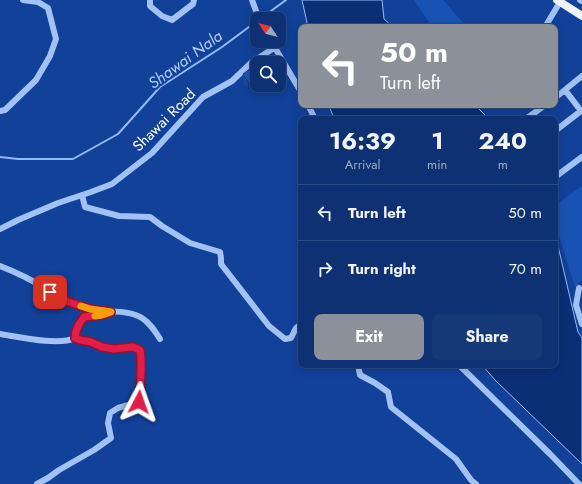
<!DOCTYPE html>
<html lang="en">
<head>
<meta charset="utf-8">
<style>
	body { margin:0; font-family:Jost,sans-serif; background:#163978; color:#f1f3f6; height:100vh; display:flex; flex-direction:column; font-size:15px; white-space:nowrap }
	* { box-sizing:border-box; margin:0 }
	p { font-size:13px; color:#9aa9c4 }
	.icon { flex:none; width:22px; height:22px; fill:none; stroke:currentColor; stroke-width:2; stroke-linecap:round; stroke-linejoin:round }
	.map { position:relative; flex:1; overflow:hidden }
	.side { position:absolute; left:298px; top:116px; width:260px; height:252px; display:flex; flex-direction:column; background:#0d3173; border-radius:8px; box-shadow:0 2px 10px #0003,0 0 0 1px #2d4c85 }
	.side>* { flex:none }
	.banner { position:absolute; left:298px; top:24px; width:260px; height:84px; border-radius:8px; box-shadow:0 2px 10px #0003,0 0 0 1px #2d4c85; background:#8c9099; color:#fff; overflow:hidden }
	.needle { width:26px; rotate:306deg }
	.controls { position:absolute; left:250px; top:12px; display:grid; gap:8px }
	.controls a { display:grid; place-items:center; width:36px; height:36px; border-radius:8px; background:#0d3173; box-shadow:0 2px 10px #0003,0 0 0 1px #2d4c85; font-size:20px }
	.pin { position:absolute; display:grid; place-items:center; width:34px; height:34px; color:#fff; margin:-17px; border-radius:8px; box-shadow:0 2px 6px #0006 }
	.me { position:absolute; width:44px; margin:-22px; rotate:4deg; stroke-linejoin:round; filter:drop-shadow(0 0 3px #0008) }
	.turn { display:flex; align-items:center; gap:14px; height:84px; padding:0 16px; font-size:18px }
	.turn .icon { width:52px; height:52px; stroke-width:2.5 }
	.turn b { display:block; font-size:28px; line-height:34px }
	.eta { display:flex; justify-content:space-evenly; align-items:center; height:68px; text-align:center }
	.eta b { font-size:24px; font-weight:700; line-height:28px }
	.primary-button { display:flex; gap:8px; margin-top:auto; padding:8px 16px }
	.primary-button a { flex:1; height:46px; border-radius:8px; background:#8c9099; color:#fff; font-size:16px; font-weight:700; line-height:46px; text-align:center }
	.primary-button a+a { background:#163978; color:#f1f3f6 }
	ul { padding:0; list-style:none }
	li { display:flex; align-items:center; gap:12px; height:56px; padding:0 16px; border-top:1px solid #2d4c85 }
	li div { flex:1 }
	li b { display:block; font-size:15px }
	li em { font-style:normal }
	.map>svg:first-child { display:block }
	.green { fill:#1852b3 }
	.water { fill:#0a2f75; stroke:#94baf7 }
	.lines { fill:none; stroke-linecap:round; stroke-linejoin:round }
	.stream { stroke:#94baf7; stroke-width:2 }
	.minor { stroke:#a2c1f4; stroke-width:6 }
	.major { stroke:#eff4ff; stroke-width:8 }
	.wall { fill:#1a4b9e }
	.shaded-wall { fill:#153d81 }
	.building { fill:#1e57b8; stroke:#153d81 }
	.route-casing { stroke:#92132f; stroke-width:10 }
	.route { stroke:#e11d48; stroke-width:7 }
	.slow { stroke:#f59e0b; stroke-width:7 }
	.labels { text-anchor:middle; stroke-width:4; stroke-linejoin:round; paint-order:stroke }
	.street-label { font-size:15px; fill:#fff; stroke:#114199 }
	.water-label { font-size:16px; font-style:italic; fill:#afccfb; stroke:#114199 }
</style>
</head>
<body>
<div class="map">
<svg width="582" height="484" viewBox="0 0 582 484">
	<rect width="100%" height="100%" fill="#114199"/>
	<!-- green -->
	<path class="green" d="M414,0h29l24,27h-35z
		M582,186v94l-7,7 -17,-54 -3,-6v-22z"/>
	<!-- water -->
	<path class="water" d="M302,0h80l2,19 9,8h-85z
		M329,105h146l14,14h-155z
		M555,233l23,99 4,6v126l-87,-84 -13,-15h73z"/>
	<g class="lines">
		<!-- stream -->
		<path class="stream" d="M260,19l26,-19
			M0,157l18,2h55l45,-25 42,-47 62,-40 35,-26"/>
		<!-- minor -->
		<path class="minor" d="M150,0v6l12,10 10,4 21,-16 1,-4
			M252,0l7,19
			M580,0l2,1
			M545,27l15,-25
			M271,41l30,51
			M555,98l27,-22
			M308,105l7,14
			M0,111l5,-1 31,-30 14,-24 6,-17 -8,-31 -10,-6 -15,-2
			M526,119l19,-14
			M555,131l26,-20 -16,-21
			M555,177l27,-20
			M82,195l3,12 34,9 31,1 12,9 28,17 30,9 1,6v6l48,62 16,13 6,-1 5,-10 5,-4
			M0,229l18,-9 40,-17 33,-11 21,-8 40,-31 51,-56 29,-16 20,-19 22,-14
			M0,266c8,3 17,7 25,11 21,11 40,24 63,31 16,5 40,1 54,10 8,5 13,13 18,21
			M579,288l-3,17 6,19
			M0,334c19,3 59,12 75,4
			M358,365l2,10 15,8 13,9 3,15 65,52 15,21 5,4
			M459,365l91,89 29,30
			M37,484l11,-6 11,-8 35,-20 17,-12 -3,-15 2,-10 8,-5 21,-6c1,-15 4,-38 1,-52l-7,-3 -19,2 -12,-2 -11,-5 -11,-2 -5,-2c0,-8 4,-14 9,-21l18,-2 9,-3"/>
		<!-- major -->
		<path class="major" d="M557,0l25,16"/>
	</g>
	<!-- wall -->
	<path class="wall" d="M257,64v21h12l-6,5 -2,-2 -3,2 -1,-2 -3,1 -1,-2 -5,3 -5,-8v-8z"/>
	<!-- shaded-wall -->
	<path class="shaded-wall" d="M253,79v8l-5,3v-8z
		M257,80v8l-3,1v-8z
		M258,85h3v3l-3,2z
		M263,85h6l-6,5z"/>
	<!-- building -->
	<path class="building" d="M257,64v17v-1l-3,1 -1,-2 -5,3 -5,-8z"/>
	<g class="lines">
		<defs>
			<path id="route" d="M50,292l19,10 21,7 21,3 -9,3 -18,2c-5,7 -9,13 -9,21l5,2 11,2 11,5 12,2 19,-2 7,3c3,15 0,36 -1,52"/>
		</defs>
		<!-- route casing -->
		<use href="#route" class="route-casing"/>
		<!-- route -->
		<use href="#route" class="route"/>
		<!-- slow -->
		<path class="slow" d="M81,306l9,3 21,3 -9,3 -7,1"/>
	</g>
	<g class="labels">
		<!-- street labels -->
		<g class="street-label">
			<text transform="translate(164 120) rotate(-45)" y="5">Shawai Road</text>
		</g>
		<!-- water labels -->
		<g class="water-label">
			<text transform="translate(185 59) rotate(-36)" y="6">Shawai Nala</text>
		</g>
	</g>
</svg>
<div class="controls">
<a><svg class="needle" viewBox="-14 -14 28 28"><path d="M0-13l5 13h-10z" fill="#e53935"/><path d="M0 13l5-13h-10z" fill="#9aa9c4"/></svg></a>
<a><svg class="icon" aria-label="search" viewBox="0 0 24 24"><circle cx="10" cy="10" r="6"/><path d="M15 15l6 6"/></svg></a>
</div>
<div class="pin" style="left:50px;top:292px;background:#d93025"><svg class="icon" aria-label="arrive" viewBox="0 0 24 24"><path d="M6 21V4h12l-3 4 3 4H6"/></svg></div>
<svg class="me" style="left:139px;top:402px" viewBox="-20 -20 40 40"><path d="M0-17L14 15 0 8-14 15z" fill="#e11d48" stroke="#fff" stroke-width="4"/></svg>
<div class="banner">
<div class="turn"><svg class="icon" aria-label="left" viewBox="0 0 24 24"><path d="M17 20v-9H6M10 6l-5 5 5 5"/></svg><div><b>50 m</b>Turn left</div></div>
</div>
<section class="side">
<div class="eta">
<div><b>16:39</b><p>Arrival</p></div>
<div><b>1</b><p>min</p></div>
<div><b>240</b><p>m</p></div>
</div>
<ul>
<li><svg class="icon" aria-label="left" viewBox="0 0 24 24"><path d="M17 20v-9H6M10 6l-5 5 5 5"/></svg><div><b>Turn left</b></div><em>50 m</em></li>
<li><svg class="icon" aria-label="right" viewBox="0 0 24 24"><path d="M7 20v-9h11M14 6l5 5-5 5"/></svg><div><b>Turn right</b></div><em>70 m</em></li>
</ul>
<div class="primary-button"><a>Exit</a><a>Share</a></div>
</section>
</div>
</body>
</html>
